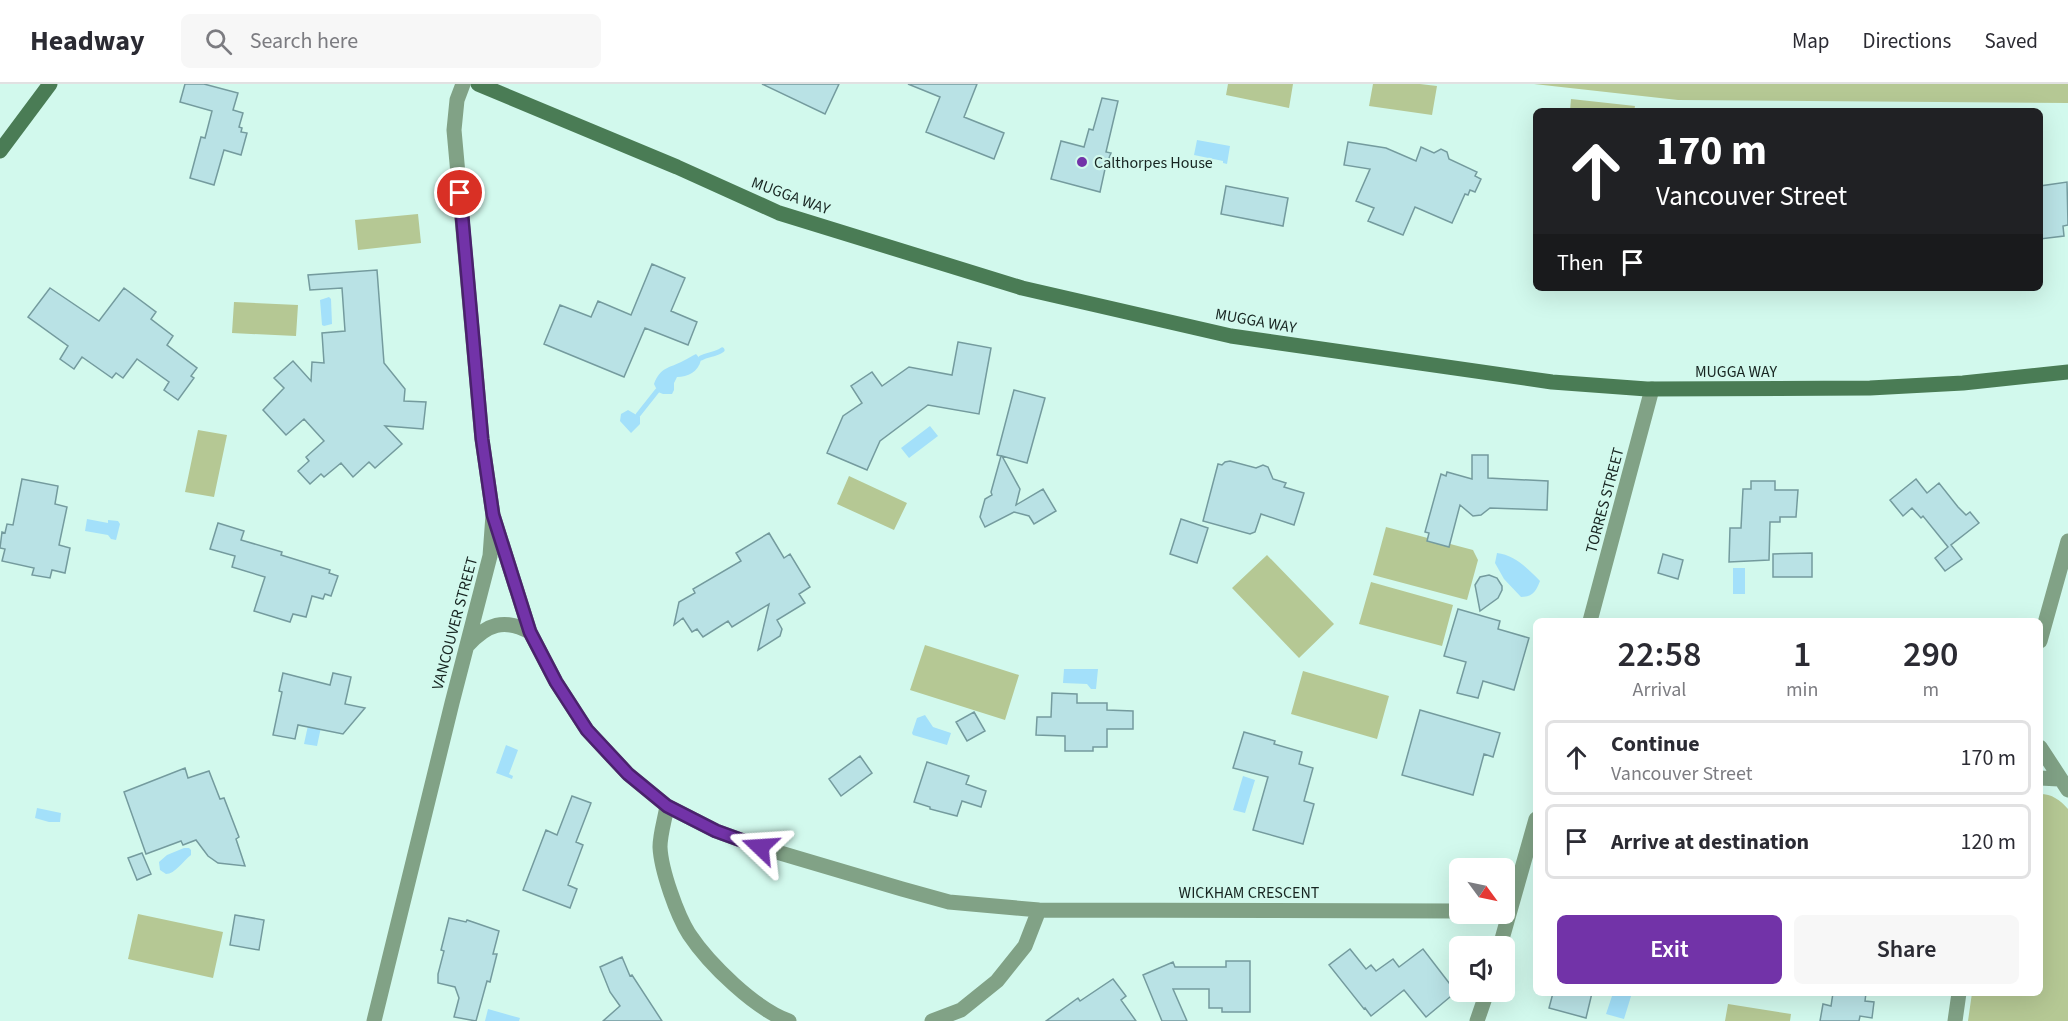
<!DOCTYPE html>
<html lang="en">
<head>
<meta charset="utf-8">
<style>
	body { margin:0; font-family:"Source Sans 3",sans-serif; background:#f7f7f7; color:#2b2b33; height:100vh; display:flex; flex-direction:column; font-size:22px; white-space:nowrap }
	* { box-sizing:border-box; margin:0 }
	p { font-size:20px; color:#7c7c81 }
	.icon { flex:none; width:33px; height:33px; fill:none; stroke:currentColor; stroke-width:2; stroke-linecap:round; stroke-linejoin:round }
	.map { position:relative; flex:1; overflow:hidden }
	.side { position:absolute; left:1533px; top:534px; width:510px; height:378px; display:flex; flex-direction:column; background:#fff; border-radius:9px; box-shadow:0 6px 24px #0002 }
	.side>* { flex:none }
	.guide { position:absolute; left:1533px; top:24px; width:510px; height:183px; border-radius:9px; box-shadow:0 6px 24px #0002; background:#202124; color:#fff; overflow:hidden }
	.needle { width:39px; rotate:123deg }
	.tools { position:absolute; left:1449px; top:774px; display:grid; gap:12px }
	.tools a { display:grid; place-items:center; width:66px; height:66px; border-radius:9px; background:#fff; box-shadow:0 6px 24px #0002; font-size:30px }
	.pin { position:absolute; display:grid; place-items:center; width:51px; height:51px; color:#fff; margin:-26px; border:3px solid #fff; border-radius:50%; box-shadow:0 2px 6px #0007 }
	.me { position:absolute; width:66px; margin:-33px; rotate:290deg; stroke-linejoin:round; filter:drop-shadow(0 0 4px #0008) }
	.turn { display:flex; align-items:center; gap:21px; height:126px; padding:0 24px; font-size:27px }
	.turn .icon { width:78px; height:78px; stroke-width:2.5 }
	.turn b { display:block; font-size:42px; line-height:51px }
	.then { display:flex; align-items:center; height:57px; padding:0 24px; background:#0003; gap:12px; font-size:22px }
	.eta { display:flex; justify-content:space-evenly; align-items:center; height:102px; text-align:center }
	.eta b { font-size:36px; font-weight:600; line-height:42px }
	.button { display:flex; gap:12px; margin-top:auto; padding:12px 24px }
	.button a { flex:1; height:69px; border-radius:9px; background:#7233a8; color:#fff; font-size:24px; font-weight:600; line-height:69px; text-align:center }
	.button a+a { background:#f7f7f7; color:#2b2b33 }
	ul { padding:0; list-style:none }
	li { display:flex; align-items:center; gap:18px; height:75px; margin:0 12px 9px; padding:0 12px; border:3px solid #e1e1e2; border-radius:9px }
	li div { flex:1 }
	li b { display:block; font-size:22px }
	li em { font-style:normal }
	header { display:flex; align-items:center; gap:36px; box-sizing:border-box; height:84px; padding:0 30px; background:#fff; border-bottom:2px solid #e1e1e2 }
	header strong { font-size:28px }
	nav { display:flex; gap:33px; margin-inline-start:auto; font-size:21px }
	.search { width:420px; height:54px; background:#f7f7f7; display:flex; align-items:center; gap:15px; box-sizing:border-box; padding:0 21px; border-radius:9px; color:#7c7c81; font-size:22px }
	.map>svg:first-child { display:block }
	.green { fill:#b5c894 }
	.water { fill:#a3e0fa }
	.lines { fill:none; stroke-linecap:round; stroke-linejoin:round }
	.stream { stroke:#a3e0fa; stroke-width:5 }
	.building { fill:#b9e2e5; stroke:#749b9e; stroke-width:1.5 }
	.street { stroke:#81a286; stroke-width:15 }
	.secondary { stroke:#4a7c55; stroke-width:15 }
	.route-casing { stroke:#4a216d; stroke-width:15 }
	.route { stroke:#7233a8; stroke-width:10 }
	.poi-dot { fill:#7233a8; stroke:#d2f9ed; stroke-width:2 }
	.labels { text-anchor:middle; stroke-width:4.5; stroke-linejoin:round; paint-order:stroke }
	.poi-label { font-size:16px; fill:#172521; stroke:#d2f9ed; text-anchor:start }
	.street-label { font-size:16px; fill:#172521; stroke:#d2f9ed }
</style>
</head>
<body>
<header>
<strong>Headway</strong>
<div class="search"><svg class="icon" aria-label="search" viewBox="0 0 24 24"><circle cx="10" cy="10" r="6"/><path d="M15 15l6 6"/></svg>Search here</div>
<nav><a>Map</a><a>Directions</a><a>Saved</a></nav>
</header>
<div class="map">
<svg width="2068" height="937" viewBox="0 0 2068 937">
	<rect width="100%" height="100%" fill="#d2f9ed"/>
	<!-- green -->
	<path class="green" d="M1228,0h65l-4,24 -63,-13z
		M1373,0h47l17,2 -5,29 -63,-9z
		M1534,0h534v19l-390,-3z
		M1571,15l64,7 -1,5h-64z
		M418,130l3,29 -63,7 -3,-30z
		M234,218l64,3 -2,31 -64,-3z
		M198,346l29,5 -13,62 -29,-5z
		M849,392l58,27 -13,27 -57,-26z
		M1386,443l87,23 5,10 -11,40 -94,-25z
		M1267,471l67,69 -35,34 -67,-70z
		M1371,498l82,23 -11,41 -83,-22z
		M925,561l94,30 -14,45 -95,-30z
		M1303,587l86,25 -12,43 -86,-25z
		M2040,710c12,0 20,6 28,15v212h-100l4,-28h68z
		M138,830l85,18 -10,46 -85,-19z
		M1728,920l63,10 -1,7h-65z"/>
	<!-- water -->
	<path class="water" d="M1197,56l33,6 -3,18 -4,-1v-2l-29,-6z
		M329,213l2,2 1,25 -8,2 -2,-1 -2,-25z
		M696,270l5,6c-3,12 -13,17 -24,17l-3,6v7l-2,4h-9l-5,-2 -4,-8c6,-17 16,-16 29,-23 5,-2 8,-5 13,-7z
		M628,326l12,7v7l-9,9 -11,-12 1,-7z
		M930,342l8,10 -29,22 -8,-10z
		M87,435l21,4v-3l10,1 2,3 -4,16 -5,-1 -3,-4 -23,-4z
		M1497,469c18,2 31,16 43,28 -4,10 -7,16 -19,16l-17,-18 -9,-16z
		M1733,484h12v26h-12z
		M1064,585h34l-2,20h-5l-4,-5 -24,-1z
		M925,631l8,12 18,6 -4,12 -34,-10 -1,-2 5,-15z
		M310,632l13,2 -6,28 -13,-2z
		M506,661l12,5 -9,24 4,2 -1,3 -16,-6z
		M1243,692l12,4 -10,33 -12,-3z
		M37,724l24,5 -1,9h-11l-14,-4z
		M184,764h5l2,2v5c-8,6 -16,19 -25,19l-6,-4 -1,-8 8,-7z
		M1613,909h19l-8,26 -18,-5z
		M488,925l32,9 -1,3h-34z"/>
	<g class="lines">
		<!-- stream -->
		<path class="stream" d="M701,274c7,-4 14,-3 21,-8
			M638,331l19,-24"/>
	</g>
	<!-- building -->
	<path class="building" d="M185,0h19l34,9 -5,17 10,3 -4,14 3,1 -1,4 6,1 -6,22 -17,-5 -10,35 -24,-7 11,-41 4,1 7,-27 -32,-9z
		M762,0h77l-14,30z
		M908,0h69l-13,33 40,16 -10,26 -68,-27 14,-35z
		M1102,14l16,3 -12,51 5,1 -2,5 2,5 -4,1 -2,5 -5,23 -49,-13 10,-38 23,6 5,-18 4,1z
		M1348,58l38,6 30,13 5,-14 13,6 7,-4 6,3 2,7 28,13 -2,4 6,3 -6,13 -5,-2 -2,5 -3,-1 -13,29 -37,-16 -12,28 -35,-14 6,-13 -18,-7 14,-32 -26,-4z
		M2067,98l1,43 -5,1 1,10 -24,3v-53z
		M1226,102l62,12 -5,28 -62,-12z
		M652,180l33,14 -14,33 26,11 -9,23 -43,-17 -21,49 -80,-33 16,-39 31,12 7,-16 33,14z
		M377,186l7,93 21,26 -1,12 22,1 -3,27 -38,-3 17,18 -27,24 -6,-6 -16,15 -12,-14 -17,14 -3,-3 -11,10 -12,-13 11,-10 -3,-4 18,-16 -20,-22 -18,16 -23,-25 21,-22 -10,-10 19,-17 18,20 1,-19 12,1 -2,-30 23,-2 -3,-43 -32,2 -2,-15z
		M50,204l49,33 25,-33 32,24 -5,7 22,17 -6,9 30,23 -6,8 3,2 -16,22 -14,-10 5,-8 -32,-23 -14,19 -7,-5 -4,5 -30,-21 -8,12 -14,-10 8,-13 -40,-29z
		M958,258l33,6 -12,66 -51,-9 -48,36 -13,29 -40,-17 16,-37 19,-13 -11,-17 21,-14 10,14 27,-19 43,8z
		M1014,306l31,8 -18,65 -25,-7 18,33 -4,16 27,-16 13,22 -22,13 -5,-8 -15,-4 -29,15 -5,-10 5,-18 7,-4 -1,-3 10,-36 -4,-1z
		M1472,371h16v23l60,3 -1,29 -57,-2 -9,7 -8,1 -13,-11 -11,42 -22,-6 2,-8 -4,-1 16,-58 5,2 1,-4 25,7z
		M1230,377l26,7 7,-3 5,2 5,12 13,4 -2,4 20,6 -10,32 -33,-11 -6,18 -5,2 -47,-13 15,-57 4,1 3,-3z
		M22,395l36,7 -3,18 12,3 -8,38 11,3 -5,25 -13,-3 -2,8 -18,-3 2,-7 -32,-7 3,-12 -5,-1 2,-16 3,1 2,-9 6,1z
		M1916,395l11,14 12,-10 19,24 8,8 4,-3 9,11 -28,22 11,14 -17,12 -10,-13 13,-11 -25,-31 -2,2 -9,-10 -9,8 -13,-16z
		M1751,397h24v9h23l-2,27h-16v5h-10l-1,38 -40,2 1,-34h11l2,-39h8z
		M1181,435l27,9 -11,35 -27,-9z
		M218,439l26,8 -3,9 41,12 -1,3 49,15 -1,3 9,3 -7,20 -6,-2 -2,5 -11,-3 -6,21 -13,-3 -3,8 -36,-11 11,-34 -33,-10 3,-11 -25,-7z
		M769,449l15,25 6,-4 20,33 -11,7 6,9 -28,17 5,9 -2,7 -22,14 11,-46 -37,23 -4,-6 -25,16 -6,-8 -5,3 -9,-14 -9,7 5,-23 16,-9 -2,-4 48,-28 -5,-8z
		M1812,469v24h-39v-23z
		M1663,470l20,6 -5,19 -20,-6z
		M1489,491l8,3 5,8v4l-4,8 -18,13 -5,-26 5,-8z
		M1458,525l42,12 -2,8 31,9 -15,52 -31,-9 -5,17 -21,-5 9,-31 -22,-6z
		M283,589l47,12 3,-12 18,4 -6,27 20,4 -22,26 -45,-9 -3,14 -22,-4 9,-43 -3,-1z
		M1052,609l25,1v9h30v7l26,1v18h-26v18h-14v4h-28v-15l-29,-1 1,-18h14z
		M1420,626l80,23 -7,24 -9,-3 -11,41 -71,-20z
		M974,628l11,19 -18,10 -11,-19z
		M1244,648l31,9 -1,3 28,8 -3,12 14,4 -9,33 10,3 -11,40 -50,-14 15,-53 -35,-9z
		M860,672l12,17 -31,23 -12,-17z
		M927,678l42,14 -3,8 20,7 -5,16 -19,-6 -5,15 -27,-7v-2l-16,-5z
		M185,684l3,10 21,-7 11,28 4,-1 15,39 -3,2 9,27 -27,-3 -10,-7 -12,-16 -13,5 -2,-4 -35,13 -22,-62z
		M572,712l19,7 -15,39 7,3 -15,40 9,4 -7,19 -47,-18 23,-60 11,5z
		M142,769l9,21 -14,6 -9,-22z
		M235,831l29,5 -5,30 -29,-5z
		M449,834l17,4 1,-2 32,11 -6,23h4l-7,28 -3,-1 -11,40 -22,-4 5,-19 -4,-11 -17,-4v-9l6,-23 -3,-1z
		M1350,865l16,20 5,-4 5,6 17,-12 6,8 24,-18 33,43 -30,25 -22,-27 -33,26 -6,-8 -1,1 -35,-44z
		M622,873l8,19 2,-1 30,46h-59l17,-15 -10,-14 -10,-25z
		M1226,877h24v51h-28v-4h-13v-19h-36l14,32h-25l-19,-46 30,-13 2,5h51z
		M1113,895l13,17 -5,4 15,21h-90l32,-23 2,3z
		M1553,909h39l-6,25 -37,-10z
		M1833,909h33l-1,8 9,1 -2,16 -12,-2 -1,5h-39l3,-17 8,2z"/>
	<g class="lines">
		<!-- street -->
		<path class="street" d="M493,431l37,117 26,50 31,48 41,44 39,32 49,25 44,16 142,42 47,13 90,8 421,1
			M1590,537l62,-232
			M2040,557l28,-100
			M468,561c19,-21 36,-27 62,-13
			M2040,663l28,43
			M2040,694l19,1
			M667,722c-2,13 -7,28 -7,41 1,23 17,68 29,87 20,30 66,75 100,87
			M1500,862l36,-127
			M374,937l78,-318 38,-147 3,-41 -11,-76 -28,-309 3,-30 6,-16
			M932,937l29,-11 36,-29 28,-35 14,-36
			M1477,937l10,-29
			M1955,937l4,-28"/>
		<!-- secondary -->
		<path class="secondary" d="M478,0l199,83 102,46 243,75 209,48 321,46 95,7 223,-1 93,-5 105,-11
			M0,67l50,-67"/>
	</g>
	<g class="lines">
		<defs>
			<path id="route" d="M460,109l22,246 11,76 37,117 26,50 31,48 41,44 39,32 49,25 44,16"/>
		</defs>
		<!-- route casing -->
		<use href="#route" class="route-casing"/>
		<!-- route -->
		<use href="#route" class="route"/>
	</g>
	<!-- markers -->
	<circle class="poi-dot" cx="1082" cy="78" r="6"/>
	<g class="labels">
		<!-- poi labels -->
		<g class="poi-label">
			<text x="1094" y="84">Calthorpes House</text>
		</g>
		<!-- street labels -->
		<g class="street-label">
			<text transform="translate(791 111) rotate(20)" y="6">MUGGA WAY</text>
			<text transform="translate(1256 236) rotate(10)" y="6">MUGGA WAY</text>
			<text x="1736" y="293">MUGGA WAY</text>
			<text transform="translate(1604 416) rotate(-75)" y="6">TORRES STREET</text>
			<text transform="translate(454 539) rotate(-75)" y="6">VANCOUVER STREET</text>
			<text x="1249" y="814">WICKHAM CRESCENT</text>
		</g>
	</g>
</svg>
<div class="tools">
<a><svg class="needle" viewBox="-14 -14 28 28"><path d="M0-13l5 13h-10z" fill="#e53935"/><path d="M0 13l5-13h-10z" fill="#7c7c81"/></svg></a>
<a><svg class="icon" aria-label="sound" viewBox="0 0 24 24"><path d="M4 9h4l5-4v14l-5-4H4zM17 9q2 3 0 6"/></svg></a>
</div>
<div class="pin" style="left:460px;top:109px;background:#d93025"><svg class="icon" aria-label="arrive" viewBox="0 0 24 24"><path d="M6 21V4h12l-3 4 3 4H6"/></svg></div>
<svg class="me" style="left:760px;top:763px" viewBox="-20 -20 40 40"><path d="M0-17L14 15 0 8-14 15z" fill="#7233a8" stroke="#fff" stroke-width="4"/></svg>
<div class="guide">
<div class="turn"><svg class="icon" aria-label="ahead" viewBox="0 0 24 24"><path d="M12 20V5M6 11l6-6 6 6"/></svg><div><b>170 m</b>Vancouver Street</div></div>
<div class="then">Then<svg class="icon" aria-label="arrive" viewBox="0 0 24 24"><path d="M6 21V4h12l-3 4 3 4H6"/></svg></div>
</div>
<section class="side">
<div class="eta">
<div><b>22:58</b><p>Arrival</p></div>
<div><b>1</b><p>min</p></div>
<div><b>290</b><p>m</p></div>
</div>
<ul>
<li><svg class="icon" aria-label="ahead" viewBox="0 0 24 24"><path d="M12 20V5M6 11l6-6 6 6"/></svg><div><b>Continue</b><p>Vancouver Street</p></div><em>170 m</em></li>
<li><svg class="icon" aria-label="arrive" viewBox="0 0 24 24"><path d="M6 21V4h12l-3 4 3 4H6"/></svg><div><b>Arrive at destination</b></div><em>120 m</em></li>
</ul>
<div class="button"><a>Exit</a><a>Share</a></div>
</section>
</div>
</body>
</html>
